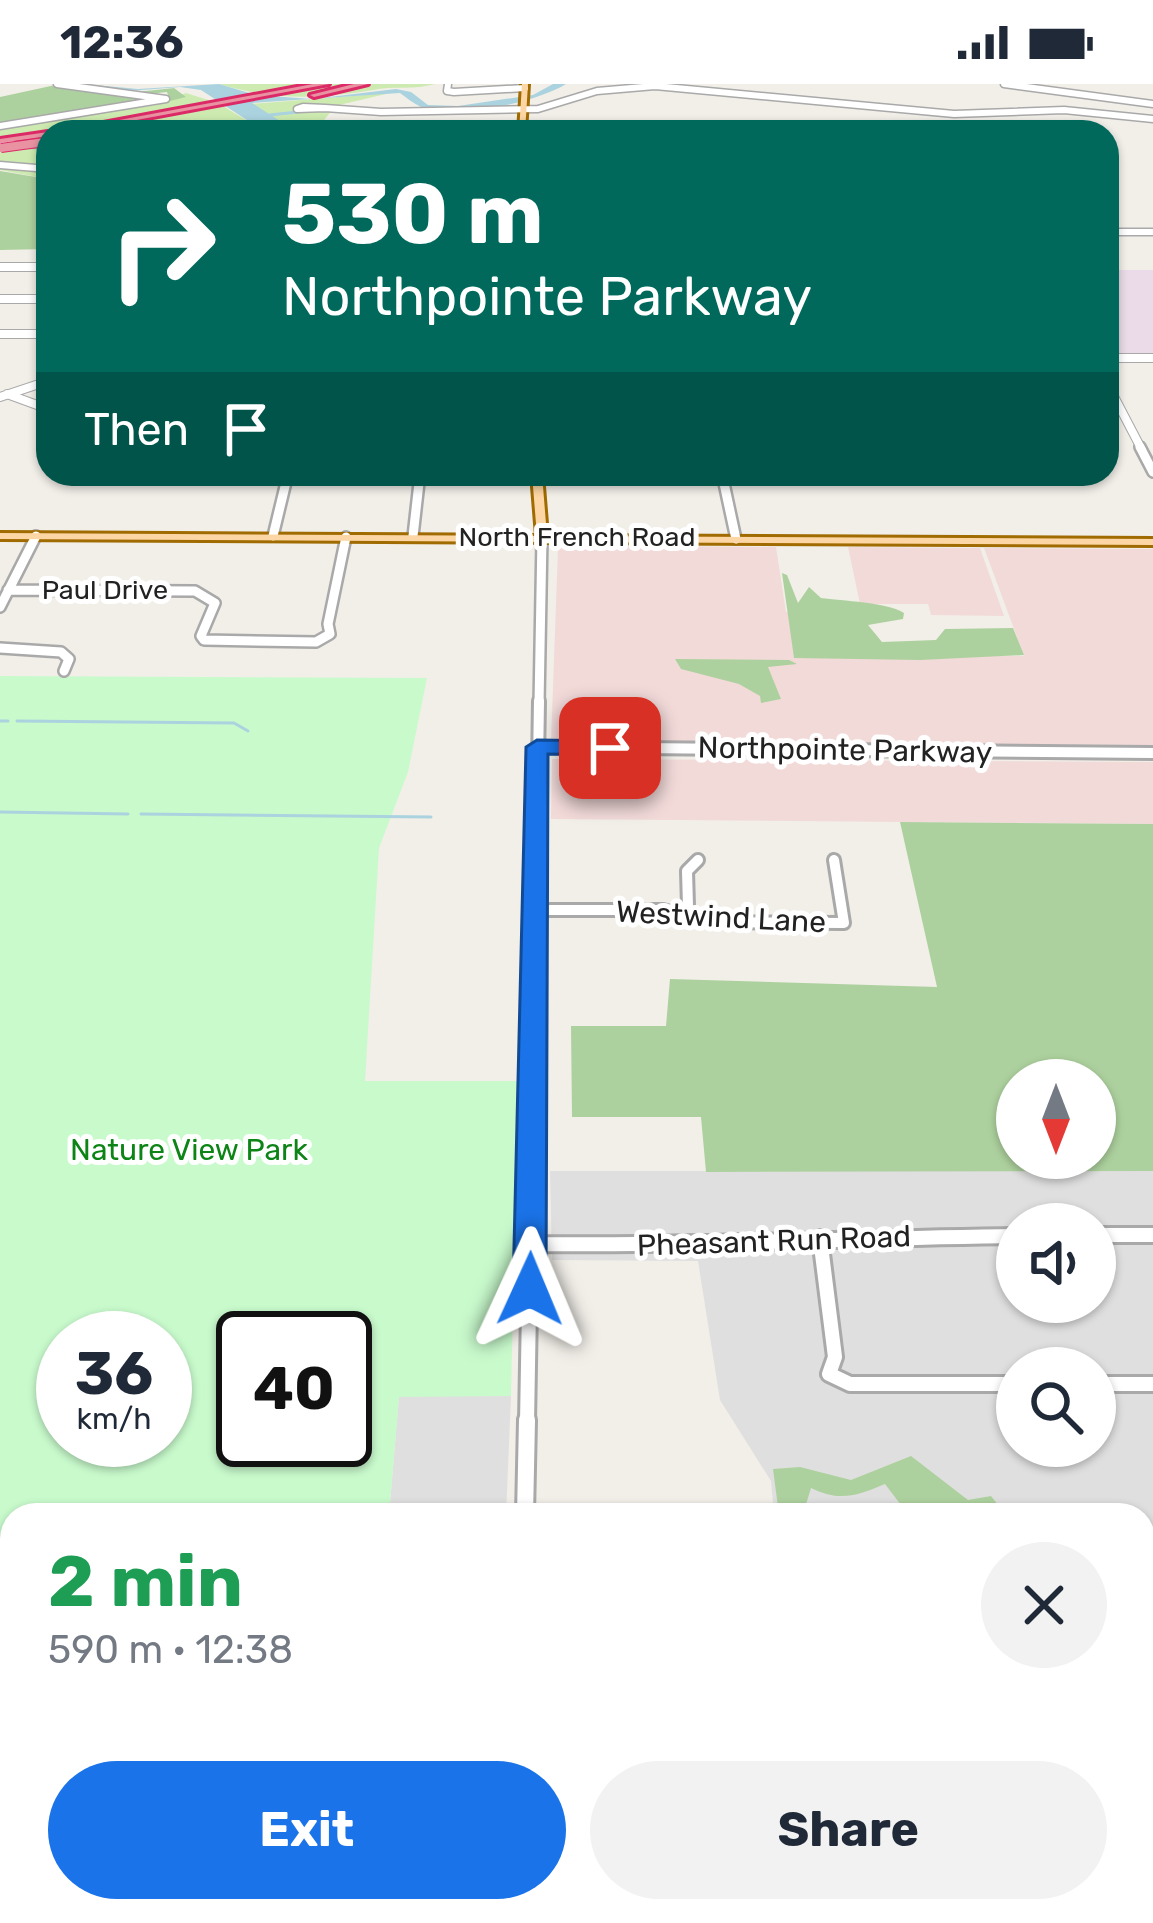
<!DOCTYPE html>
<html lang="en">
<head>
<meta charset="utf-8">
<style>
	body { margin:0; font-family:Rubik,sans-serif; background:#f2f2f3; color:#1f2937; height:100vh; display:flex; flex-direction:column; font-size:45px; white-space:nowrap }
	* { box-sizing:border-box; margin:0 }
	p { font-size:39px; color:#747a83 }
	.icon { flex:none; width:66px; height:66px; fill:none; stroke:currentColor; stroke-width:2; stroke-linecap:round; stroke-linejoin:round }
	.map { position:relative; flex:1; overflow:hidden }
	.sheet { position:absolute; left:0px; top:1419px; width:1155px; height:420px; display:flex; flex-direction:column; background:#fff; border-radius:36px 36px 0 0; box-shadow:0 3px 9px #0004 }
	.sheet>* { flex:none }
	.banner { position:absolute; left:36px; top:36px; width:1083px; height:366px; border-radius:36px; box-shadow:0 3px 9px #0004; background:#00695c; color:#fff; overflow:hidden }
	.needle { width:78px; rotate:180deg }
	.buttons { position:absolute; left:996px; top:975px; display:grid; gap:24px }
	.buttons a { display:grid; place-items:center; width:120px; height:120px; border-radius:50%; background:#fff; box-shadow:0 3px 9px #0004; font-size:60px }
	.speed { position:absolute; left:36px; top:1227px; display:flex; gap:24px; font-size:60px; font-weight:700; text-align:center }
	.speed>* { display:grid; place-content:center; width:156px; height:156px; border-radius:50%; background:#fff; box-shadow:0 3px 9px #0004; line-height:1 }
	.speed small { font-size:30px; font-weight:400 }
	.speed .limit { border:6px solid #111; border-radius:18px; background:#fff; color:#111 }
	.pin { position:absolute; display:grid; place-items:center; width:102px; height:102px; color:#fff; margin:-51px; border-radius:24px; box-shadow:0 6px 18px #0006 }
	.me { position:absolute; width:132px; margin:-66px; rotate:1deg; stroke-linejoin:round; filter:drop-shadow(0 0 9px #0008) }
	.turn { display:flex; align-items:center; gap:42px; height:252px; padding:0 48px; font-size:54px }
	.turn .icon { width:156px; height:156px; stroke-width:2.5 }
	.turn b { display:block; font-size:84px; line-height:102px }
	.then { display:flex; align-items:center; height:114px; padding:0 48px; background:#0003; gap:24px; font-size:45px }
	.round { display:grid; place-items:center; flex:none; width:126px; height:126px; border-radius:63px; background:#f2f2f3 }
	.head { display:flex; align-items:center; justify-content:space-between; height:204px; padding:0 48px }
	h1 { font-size:72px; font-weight:700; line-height:90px; color:#1e9e55 }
	.button { display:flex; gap:24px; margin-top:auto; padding:24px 48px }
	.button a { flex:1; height:138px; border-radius:72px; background:#1a73e8; color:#fff; font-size:48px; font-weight:700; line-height:138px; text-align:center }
	.button a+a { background:#f2f2f3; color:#1f2937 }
	.status { display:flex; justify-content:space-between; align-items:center; height:84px; padding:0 60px; background:#fff; direction:ltr }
	.status svg { height:33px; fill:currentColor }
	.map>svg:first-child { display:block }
	.residential { fill:#e0dfdf; fill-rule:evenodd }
	.commercial { fill:#f2dad9 }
	.industrial { fill:#ebdbe8 }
	.grass { fill:#cdebb0 }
	.forest { fill:#add19e; fill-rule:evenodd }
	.park { fill:#c8facc; fill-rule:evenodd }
	.water { fill:#aad3df }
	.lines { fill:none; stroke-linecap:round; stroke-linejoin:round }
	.stream { stroke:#aad3df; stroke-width:3 }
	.minor-far5-casing { stroke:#a9a9a9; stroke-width:9 }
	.minor-far4-casing { stroke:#a9a9a9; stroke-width:10 }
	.minor-far3-casing { stroke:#a9a9a9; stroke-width:14 }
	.minor-far2-casing { stroke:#a9a9a9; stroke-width:16 }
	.minor-far1-casing { stroke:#a9a9a9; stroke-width:20 }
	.minor-casing { stroke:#a9a9a9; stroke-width:22 }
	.major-casing { stroke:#a06b00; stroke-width:6 }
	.highway-casing { stroke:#dc2a67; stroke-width:6 }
	.minor-far5 { stroke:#fff; stroke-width:6 }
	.minor-far4 { stroke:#fff; stroke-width:8 }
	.minor-far3 { stroke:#fff; stroke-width:9 }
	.minor-far2 { stroke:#fff; stroke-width:10 }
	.minor-far1 { stroke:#fff; stroke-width:14 }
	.minor { stroke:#fff; stroke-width:16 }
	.major { fill:#fcd6a4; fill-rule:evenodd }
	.highway { fill:#e892a2; fill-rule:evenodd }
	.highway-bridge-casing { stroke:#dc2a67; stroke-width:10; stroke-linecap:butt }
	.highway-bridge { stroke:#e892a2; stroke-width:8 }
	.route { fill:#1a73e8; stroke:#114b97; stroke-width:3 }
	.labels { text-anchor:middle; stroke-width:10; stroke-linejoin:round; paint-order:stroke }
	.far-street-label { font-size:27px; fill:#222; stroke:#fff }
	.street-label { font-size:30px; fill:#222; stroke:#fff }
	.park-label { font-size:30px; fill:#0c8416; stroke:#fff }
</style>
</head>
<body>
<div class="status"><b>12:36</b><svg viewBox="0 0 49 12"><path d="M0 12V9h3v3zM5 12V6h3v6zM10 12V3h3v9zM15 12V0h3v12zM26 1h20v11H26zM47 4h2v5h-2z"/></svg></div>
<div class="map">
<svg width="1153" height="1839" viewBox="0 0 1153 1839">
	<rect width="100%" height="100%" fill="#f2efe9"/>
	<!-- residential -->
	<path class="residential" d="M550,1087h603v752h-420l-4,-12h414v-396h-369l-3,-34 -51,-81 -22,-139 -146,-1zM1017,1140h78v78h-78zM1017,1284h78v78h-78z
		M399,1312h112l-5,119h-117z"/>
	<!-- commercial -->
	<path class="commercial" d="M567,461l209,2 10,65 72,1 11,42 155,1 -40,-108 169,1v196l-602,-3 7,-194z
		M848,463l132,1 24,68 -73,-1 -3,-11h-68z
		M552,675l601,3v62l-602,-5z"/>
	<!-- industrial -->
	<path class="industrial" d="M1107,186h46v84l-46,-1z"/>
	<!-- grass -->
	<path class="grass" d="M219,0h216c-23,6 -36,2 -56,5 -58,10 -104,12 -160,-5z
		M186,9l32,10 48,29h-218v47l-48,-9v-42l157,-23z
		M390,9l-55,13 -20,26h-18l-46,-28z"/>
	<!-- forest -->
	<path class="forest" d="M60,0l67,9 47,-5 12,9 -16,4 -3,-9 -18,2 12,3 -161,28v-28z
		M0,87l48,8v70l-48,1z
		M782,489l5,2 11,28 11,-16 12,11c21,3 66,4 83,15l-1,6 -35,6 14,17 54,-2 9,-11 68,-1 11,27 -104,5 -126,-2z
		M675,575l114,1 8,4 -29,3 13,32 -20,4 -1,-7 -21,-12 -58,-15z
		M900,738l253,2v347l-447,1 -5,-55h-129l-1,-91h95l4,-47 267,8zM1017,996h78v78h-78z
		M911,1372l57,44 23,-4 15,19h-104l2,-6 -19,-25c-29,12 -45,18 -74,4l-7,23 -25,4 -6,-46 27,-2 51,13z"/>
	<!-- park -->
	<path class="park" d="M0,592l427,2 -19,94 -29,76 -14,233h153l-7,315 -112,1 -10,118h-377v393h-12zM63,1254h102v102h-102zM243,1254h102v102h-102z"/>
	<!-- water -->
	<path class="water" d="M84,0l54,5 81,-5 37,11 56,4 84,-10 15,3 17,13 30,1 75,-11 20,-11h13c-29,18 -110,36 -142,24 -9,-3 -17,-10 -24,-15l-148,10 45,29h-32l-64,-42 -21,-3 -63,5z"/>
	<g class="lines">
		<!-- stream -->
		<path class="stream" d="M269,31l39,-4
			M0,637h8
			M17,637l217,2 14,8
			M0,728l128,2
			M141,730l290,3"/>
		<defs>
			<path id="minor-far5" d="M448,0l-1,7 7,1 71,-4
				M1004,0l149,20
				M303,23l22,1 -28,1z
				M325,24l56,4 157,-3 59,-18 58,-5 299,28 110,-4 89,9
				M0,42l166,-27 -109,-15
				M0,60l48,1
				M0,81l48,4
				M1107,148h46"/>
			<path id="minor-far4" d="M0,183h48
				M0,215h48
				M0,250h48
				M1107,274h46
				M1107,299l35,67
				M7,310l41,15
				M0,313l48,-16"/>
			<path id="minor-far3" d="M1140,363l13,25
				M722,390l14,65
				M273,452l15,-62
				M413,452l7,-62
				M8,506l187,1 20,12 -14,33 3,4 112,2 14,-8 -2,-10 18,-87
				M0,523l36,-71
				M0,564l61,4 8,7 -5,12
				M539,620l3,-167"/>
			<path id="minor-far2" d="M537,663l616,6
				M534,826h129l48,12 133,1 -10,-63
				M682,830l6,-8 -1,-35 11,-11
				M534,939l5,-322"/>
			<path id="minor-far1" d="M1095,1151h58
				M820,1154l15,119 -6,17 21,10h167
				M530,1160c163,2 324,-6 487,-8
				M1095,1300h58
				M527,1339l7,-403"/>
			<path id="minor" d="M525,1431l2,-95
				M1143,1493h10
				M1143,1712h10
				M543,1827l3,12
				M846,1827l2,12"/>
			<path id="major" d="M522,0h6l-3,48h-6z
				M532,390h10l5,62 606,3v6l-1153,-6v-6l537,3z"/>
			<path id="highway" d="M313,0h16l-257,48h-17z
				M354,0h14l-54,13 -4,-2z
				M48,48v4l-48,7v-4z"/>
		</defs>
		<!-- minor-far5 casing -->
		<use href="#minor-far5" class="minor-far5-casing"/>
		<!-- minor-far4 casing -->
		<use href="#minor-far4" class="minor-far4-casing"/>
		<!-- minor-far3 casing -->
		<use href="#minor-far3" class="minor-far3-casing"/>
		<!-- minor-far2 casing -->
		<use href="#minor-far2" class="minor-far2-casing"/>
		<!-- minor-far1 casing -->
		<use href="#minor-far1" class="minor-far1-casing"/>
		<!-- minor casing -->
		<use href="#minor" class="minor-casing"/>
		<!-- major casing -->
		<use href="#major" class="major-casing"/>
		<!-- highway casing -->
		<use href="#highway" class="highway-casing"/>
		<!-- minor-far5 -->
		<use href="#minor-far5" class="minor-far5"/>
		<!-- minor-far4 -->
		<use href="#minor-far4" class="minor-far4"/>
		<!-- minor-far3 -->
		<use href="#minor-far3" class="minor-far3"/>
		<!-- minor-far2 -->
		<use href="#minor-far2" class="minor-far2"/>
		<!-- minor-far1 -->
		<use href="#minor-far1" class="minor-far1"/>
		<!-- minor -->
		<use href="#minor" class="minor"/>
		<!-- major -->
		<use href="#major" class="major"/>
		<!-- highway -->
		<use href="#highway" class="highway"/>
		<defs>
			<path id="highway-bridge" d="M1,64l44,-6"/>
		</defs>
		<!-- highway-bridge casing -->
		<use href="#highway-bridge" class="highway-bridge-casing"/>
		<!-- highway-bridge -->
		<use href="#highway-bridge" class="highway-bridge"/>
	</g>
	<!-- route -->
	<path class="route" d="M537,656l73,1 12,7 -12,7 -62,-1 -2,535 -5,9 -11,3 -12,-3 -5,-9 13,-542z"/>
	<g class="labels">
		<!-- far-street labels -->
		<g class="far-street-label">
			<text x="577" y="462">North French Road</text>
			<text x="105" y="515">Paul Drive</text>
		</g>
		<!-- street labels -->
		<g class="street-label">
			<text transform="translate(845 666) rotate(1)" y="10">Northpointe Parkway</text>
			<text transform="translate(721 833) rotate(3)" y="10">Westwind Lane</text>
			<text transform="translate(774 1157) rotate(-2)" y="10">Pheasant Run Road</text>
		</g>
		<!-- park labels -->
		<g class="park-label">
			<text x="189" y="1076">Nature View Park</text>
		</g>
	</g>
</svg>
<div class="buttons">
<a><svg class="needle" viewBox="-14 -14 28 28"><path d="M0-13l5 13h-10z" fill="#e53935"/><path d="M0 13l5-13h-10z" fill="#747a83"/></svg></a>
<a><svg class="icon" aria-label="sound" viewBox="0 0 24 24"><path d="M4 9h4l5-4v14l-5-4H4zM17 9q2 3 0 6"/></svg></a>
<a><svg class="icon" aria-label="search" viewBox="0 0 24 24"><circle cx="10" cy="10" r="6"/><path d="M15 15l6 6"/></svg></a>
</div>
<div class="speed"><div>36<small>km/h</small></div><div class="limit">40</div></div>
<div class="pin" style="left:610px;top:664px;background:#d93025"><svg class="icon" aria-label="arrive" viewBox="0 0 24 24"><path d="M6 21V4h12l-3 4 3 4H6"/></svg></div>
<svg class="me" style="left:530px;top:1205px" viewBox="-20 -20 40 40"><path d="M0-17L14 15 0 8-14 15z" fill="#1a73e8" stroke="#fff" stroke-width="4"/></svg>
<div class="banner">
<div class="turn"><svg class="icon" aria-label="right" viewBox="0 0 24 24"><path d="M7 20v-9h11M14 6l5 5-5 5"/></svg><div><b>530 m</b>Northpointe Parkway</div></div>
<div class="then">Then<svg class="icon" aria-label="arrive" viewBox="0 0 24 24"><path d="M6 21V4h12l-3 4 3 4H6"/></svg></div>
</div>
<section class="sheet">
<div class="head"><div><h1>2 min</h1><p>590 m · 12:38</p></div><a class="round"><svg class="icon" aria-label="close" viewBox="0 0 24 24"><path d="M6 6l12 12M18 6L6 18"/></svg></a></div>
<div class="button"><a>Exit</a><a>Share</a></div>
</section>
</div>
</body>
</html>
